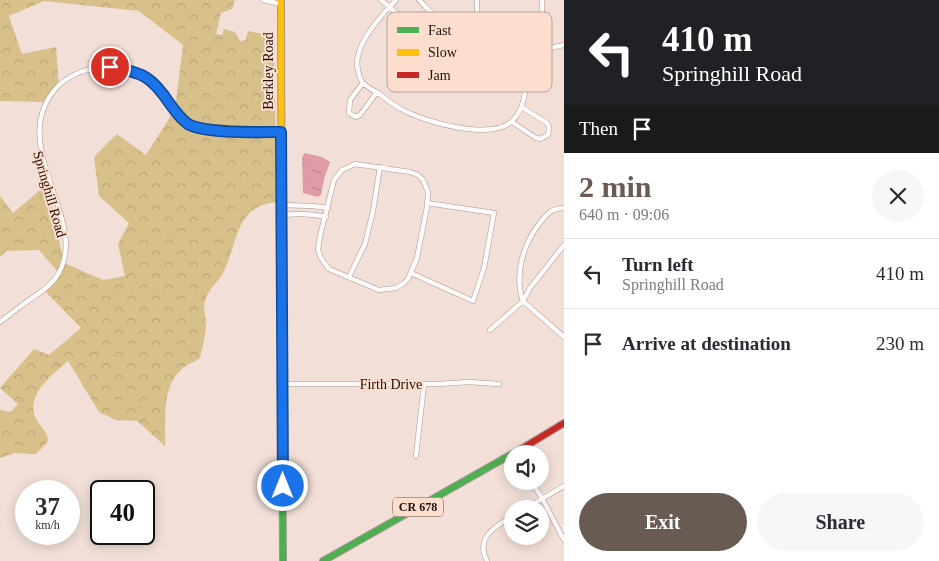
<!DOCTYPE html>
<html lang="en">
<head>
<meta charset="utf-8">
<style>
	body { margin:0; font-family:"Times New Roman",serif; background:#f7f7f7; color:#2b2b33; height:100vh; display:flex; flex-direction:column; font-size:19px; white-space:nowrap }
	* { box-sizing:border-box; margin:0 }
	p { font-size:16px; color:#7c7c81 }
	.icon { flex:none; width:28px; height:28px; fill:none; stroke:currentColor; stroke-width:2; stroke-linecap:round; stroke-linejoin:round }
	.map { position:relative; flex:1; overflow:hidden }
	.drawer { display:flex; flex-direction:column; background:#fff; width:375px }
	.drawer>* { flex:none }
	.banner { background:#202124; color:#fff; overflow:hidden }
	.controls { position:absolute; left:504px; top:445px; display:grid; gap:10px }
	.controls a { display:grid; place-items:center; width:45px; height:45px; border-radius:50%; background:#fff; box-shadow:0 2px 12px #0003; font-size:25px }
	.speed { position:absolute; left:15px; top:480px; display:flex; gap:10px; font-size:25px; font-weight:700; text-align:center }
	.speed>* { display:grid; place-content:center; width:65px; height:65px; border-radius:50%; background:#fff; box-shadow:0 2px 12px #0003; line-height:1 }
	.speed small { font-size:12px; font-weight:400 }
	.speed .limit { border:2px solid #111; border-radius:8px; background:#fff; color:#111 }
	.pin { position:absolute; display:grid; place-items:center; width:42px; height:42px; color:#fff; margin:-21px; border:2px solid #fff; border-radius:50%; box-shadow:0 1px 5px #0007 }
	.me { position:absolute; width:55px; margin:-28px; rotate:0deg; stroke-linejoin:round; filter:drop-shadow(0 0 4px #0008) }
	.turn { display:flex; align-items:center; gap:18px; height:105px; padding:0 15px; font-size:22px }
	.turn .icon { width:65px; height:65px; stroke-width:2.5 }
	.turn b { display:block; font-size:35px; line-height:42px }
	.then { display:flex; align-items:center; height:48px; padding:0 15px; background:#0003; gap:10px; font-size:19px }
	.round { display:grid; place-items:center; flex:none; width:52px; height:52px; border-radius:26px; background:#f7f7f7 }
	.head { display:flex; align-items:center; justify-content:space-between; height:85px; padding:0 15px }
	h1 { font-size:30px; font-weight:800; line-height:38px; color:#695a53 }
	.action { display:flex; gap:10px; margin-top:auto; padding:10px 15px }
	.action a { flex:1; height:58px; border-radius:30px; background:#695a53; color:#fff; font-size:20px; font-weight:800; line-height:58px; text-align:center }
	.action a+a { background:#f7f7f7; color:#2b2b33 }
	ul { padding:0; list-style:none }
	li { display:flex; align-items:center; gap:15px; height:70px; padding:0 15px; border-top:1px solid #e1e1e2 }
	li div { flex:1 }
	li b { display:block; font-size:19px }
	li em { font-style:normal }
	main { display:flex; flex:1; min-height:0 }
	.map>svg:first-child { display:block }
	.forest { fill:url(#forest-crowns) }
	.water { fill:url(#water-ripples) }
	.lines { fill:none; stroke-linecap:round; stroke-linejoin:round }
	.street-casing { stroke:#a69791; stroke-width:5.5 }
	.fast-casing { stroke:#a69791; stroke-width:8 }
	.slow-casing { stroke:#a69791; stroke-width:8 }
	.jam-casing { stroke:#a69791; stroke-width:8 }
	.street { stroke:#fdfaf9; stroke-width:4.5 }
	.fast { stroke:#4caf50; stroke-width:6 }
	.slow { stroke:#ffc107; stroke-width:6 }
	.jam { stroke:#c62828; stroke-width:6 }
	.route-casing { stroke:#114b97; stroke-width:12 }
	.route { stroke:#1a73e8; stroke-width:9 }
	.labels { text-anchor:middle; stroke-width:4; stroke-linejoin:round; paint-order:stroke }
	.shield { fill:#fcddce; stroke:#614f46; stroke-width:1 }
	.shield-label { font-size:12px; font-weight:bold; fill:#1f120b }
	.street-label { font-size:14px; fill:#1f120b; stroke:#fcddce }
	.key { fill:#fcddce; stroke:#baa094; stroke-width:1 }
	.key-label { font-size:14px; fill:#1f120b }
</style>
</head>
<body>
<main>
<div class="map">
<svg width="564" height="561" viewBox="0 0 564 561">
	<defs>
		<pattern id="forest-crowns" width="20" height="18" patternUnits="userSpaceOnUse" patternTransform="scale(1.25)"><rect width="20" height="18" fill="#d8c08b"/><path d="M2 6a3 3 0 1 1 6 0M12 15a3 3 0 1 1 6 0" fill="none" stroke="#b9a477"/></pattern>
		<pattern id="water-ripples" width="26" height="14" patternUnits="userSpaceOnUse" patternTransform="scale(1.25)"><rect width="26" height="14" fill="#e09ba8"/><path d="M2 4q2-2 4 0t4 0M15 11q2-2 4 0t4 0" fill="none" stroke="#c0848f"/></pattern>
	</defs>
	<rect width="100%" height="100%" fill="#f2e0d8"/>
	<!-- forest -->
	<path class="forest" d="M0,0h235l-3,9 -11,4 -5,21 6,1 2,-6 11,3 5,9 6,-1 2,-9 18,4 8,7 3,160c-43,4 -38,40 -54,71 -4,9 -14,15 -17,25 -4,10 0,17 0,26 0,11 -4,24 -6,34 -5,4 -12,6 -17,10 -22,18 -17,52 -18,78l-28,-25 -21,-1 -17,-8 -31,-51c-17,15 -46,36 -30,61 3,5 10,12 10,17 0,5 -9,11 -12,15l-21,-1 -15,5v-48l11,2 7,-8 -18,-16 34,-39 15,6 32,-27 -36,-37 13,-19 -19,-22 -33,1 -6,6v-61l13,17 34,-29 17,79 39,17 22,-4 -7,-32 11,-21 -30,-27 -5,-39 23,-23 29,21 29,-46 8,-64 -44,-34 -95,-10 -35,15 13,38 34,-7 3,40 -14,15 -45,-1z"/>
	<!-- water -->
	<path class="water" d="M305,153l17,4 8,5 -6,17 -3,16 -3,2 -15,-4 -1,-36z"/>
	<g class="lines">
		<defs>
			<path id="street" d="M263,0l18,4
				M381,0l34,28
				M396,0c-13,13 -35,38 -38,56 -2,7 0,19 4,26 3,4 11,8 16,11 8,6 16,13 25,17 22,12 88,31 109,11 18,-17 13,-46 13,-69
				M419,0c11,11 21,23 34,32 33,23 73,23 111,13
				M477,0v25
				M444,25l-4,14v6c12,14 34,26 40,1
				M542,32v-32
				M363,83l-13,17 -1,13 7,4 4,-2 17,-23
				M512,122l24,16 4,1 8,-4 1,-8 -2,-4 -24,-15
				M355,164l55,8 8,3 5,5 5,12 -1,15 -10,51 -9,21 -4,4 -8,5 -17,2 -50,-21 -8,-11 -3,-8 2,-14 14,-56 8,-10z
				M281,205l32,1 15,2
				M564,208c-4,0 -8,1 -11,2 -6,3 -10,9 -14,14 -16,21 -25,51 -16,77l7,-13 34,-43
				M282,215c15,-1 28,-2 44,2
				M411,273l62,28 11,-33 10,-55 -67,-10
				M349,277l16,-33 8,-33 7,-44
				M0,322c7,-5 14,-11 21,-16 11,-9 24,-15 33,-26 44,-55 -54,-135 5,-195 21,-18 46,-21 71,-14 9,2 18,5 24,11 13,13 20,35 37,43 18,9 68,7 90,7
				M490,330l33,-29 41,36
				M282,384h156l31,-2 30,2
				M416,456l8,-72
				M531,481l11,17 22,42
				M525,509l39,-23
				M487,561c-12,-24 8,-34 25,-45"/>
			<path id="fast" d="M282,387l1,174
				M323,561l189,-107"/>
			<path id="slow" d="M281,0l1,387"/>
			<path id="jam" d="M513,454l51,-31"/>
		</defs>
		<!-- street casing -->
		<use href="#street" class="street-casing"/>
		<!-- fast casing -->
		<use href="#fast" class="fast-casing"/>
		<!-- slow casing -->
		<use href="#slow" class="slow-casing"/>
		<!-- jam casing -->
		<use href="#jam" class="jam-casing"/>
		<!-- street -->
		<use href="#street" class="street"/>
		<!-- fast -->
		<use href="#fast" class="fast"/>
		<!-- slow -->
		<use href="#slow" class="slow"/>
		<!-- jam -->
		<use href="#jam" class="jam"/>
	</g>
	<g class="lines">
		<defs>
			<path id="route" d="M110,67c33,5 42,10 60,37 5,7 11,15 18,20 17,10 72,8 93,8l2,354"/>
		</defs>
		<!-- route casing -->
		<use href="#route" class="route-casing"/>
		<!-- route -->
		<use href="#route" class="route"/>
	</g>
	<g class="labels">
		<!-- shield labels -->
		<rect class="shield" x="393" y="497.5" width="50" height="19" rx="4"/>
		<g class="shield-label">
			<text x="418" y="511">CR 678</text>
		</g>
		<!-- street labels -->
		<g class="street-label">
			<text transform="translate(268 71) rotate(-90)" y="5">Berkley Road</text>
			<text transform="translate(50 194) rotate(74)" y="5">Springhill Road</text>
			<text x="391" y="389">Firth Drive</text>
		</g>
	</g>
	<!-- legend -->
	<rect x="387" y="12" width="165" height="80" rx="8" class="key"/>
	<rect x="397" y="27" width="22" height="6" fill="#4caf50"/>
	<rect x="397" y="49" width="22" height="7" fill="#ffc107"/>
	<rect x="397" y="72" width="22" height="6" fill="#c62828"/>
	<g class="key-label">
		<text x="428" y="35">Fast</text>
		<text x="428" y="57">Slow</text>
		<text x="428" y="80">Jam</text>
	</g>
</svg>
<div class="controls">
<a><svg class="icon" aria-label="sound" viewBox="0 0 24 24"><path d="M4 9h4l5-4v14l-5-4H4zM17 9q2 3 0 6"/></svg></a>
<a><svg class="icon" aria-label="layers" viewBox="0 0 24 24"><path d="M12 4l9 5-9 5-9-5zM3 14l9 5 9-5"/></svg></a>
</div>
<div class="speed"><div>37<small>km/h</small></div><div class="limit">40</div></div>
<div class="pin" style="left:110px;top:67px;background:#d93025"><svg class="icon" aria-label="arrive" viewBox="0 0 24 24"><path d="M6 21V4h12l-3 4 3 4H6"/></svg></div>
<svg class="me" style="left:283px;top:486px" viewBox="-20 -20 40 40"><circle r="17" fill="#1a73e8" stroke="#fff" stroke-width="3"/><path d="M0-11L8 9 0 5-8 9z" fill="#fff"/></svg>
</div>
<section class="drawer">
<div class="banner">
<div class="turn"><svg class="icon" aria-label="left" viewBox="0 0 24 24"><path d="M17 20v-9H6M10 6l-5 5 5 5"/></svg><div><b>410 m</b>Springhill Road</div></div>
<div class="then">Then<svg class="icon" aria-label="arrive" viewBox="0 0 24 24"><path d="M6 21V4h12l-3 4 3 4H6"/></svg></div>
</div>
<div class="head"><div><h1>2 min</h1><p>640 m · 09:06</p></div><a class="round"><svg class="icon" aria-label="close" viewBox="0 0 24 24"><path d="M6 6l12 12M18 6L6 18"/></svg></a></div>
<ul>
<li><svg class="icon" aria-label="left" viewBox="0 0 24 24"><path d="M17 20v-9H6M10 6l-5 5 5 5"/></svg><div><b>Turn left</b><p>Springhill Road</p></div><em>410 m</em></li>
<li><svg class="icon" aria-label="arrive" viewBox="0 0 24 24"><path d="M6 21V4h12l-3 4 3 4H6"/></svg><div><b>Arrive at destination</b></div><em>230 m</em></li>
</ul>
<div class="action"><a>Exit</a><a>Share</a></div>
</section>
</main>
</body>
</html>
